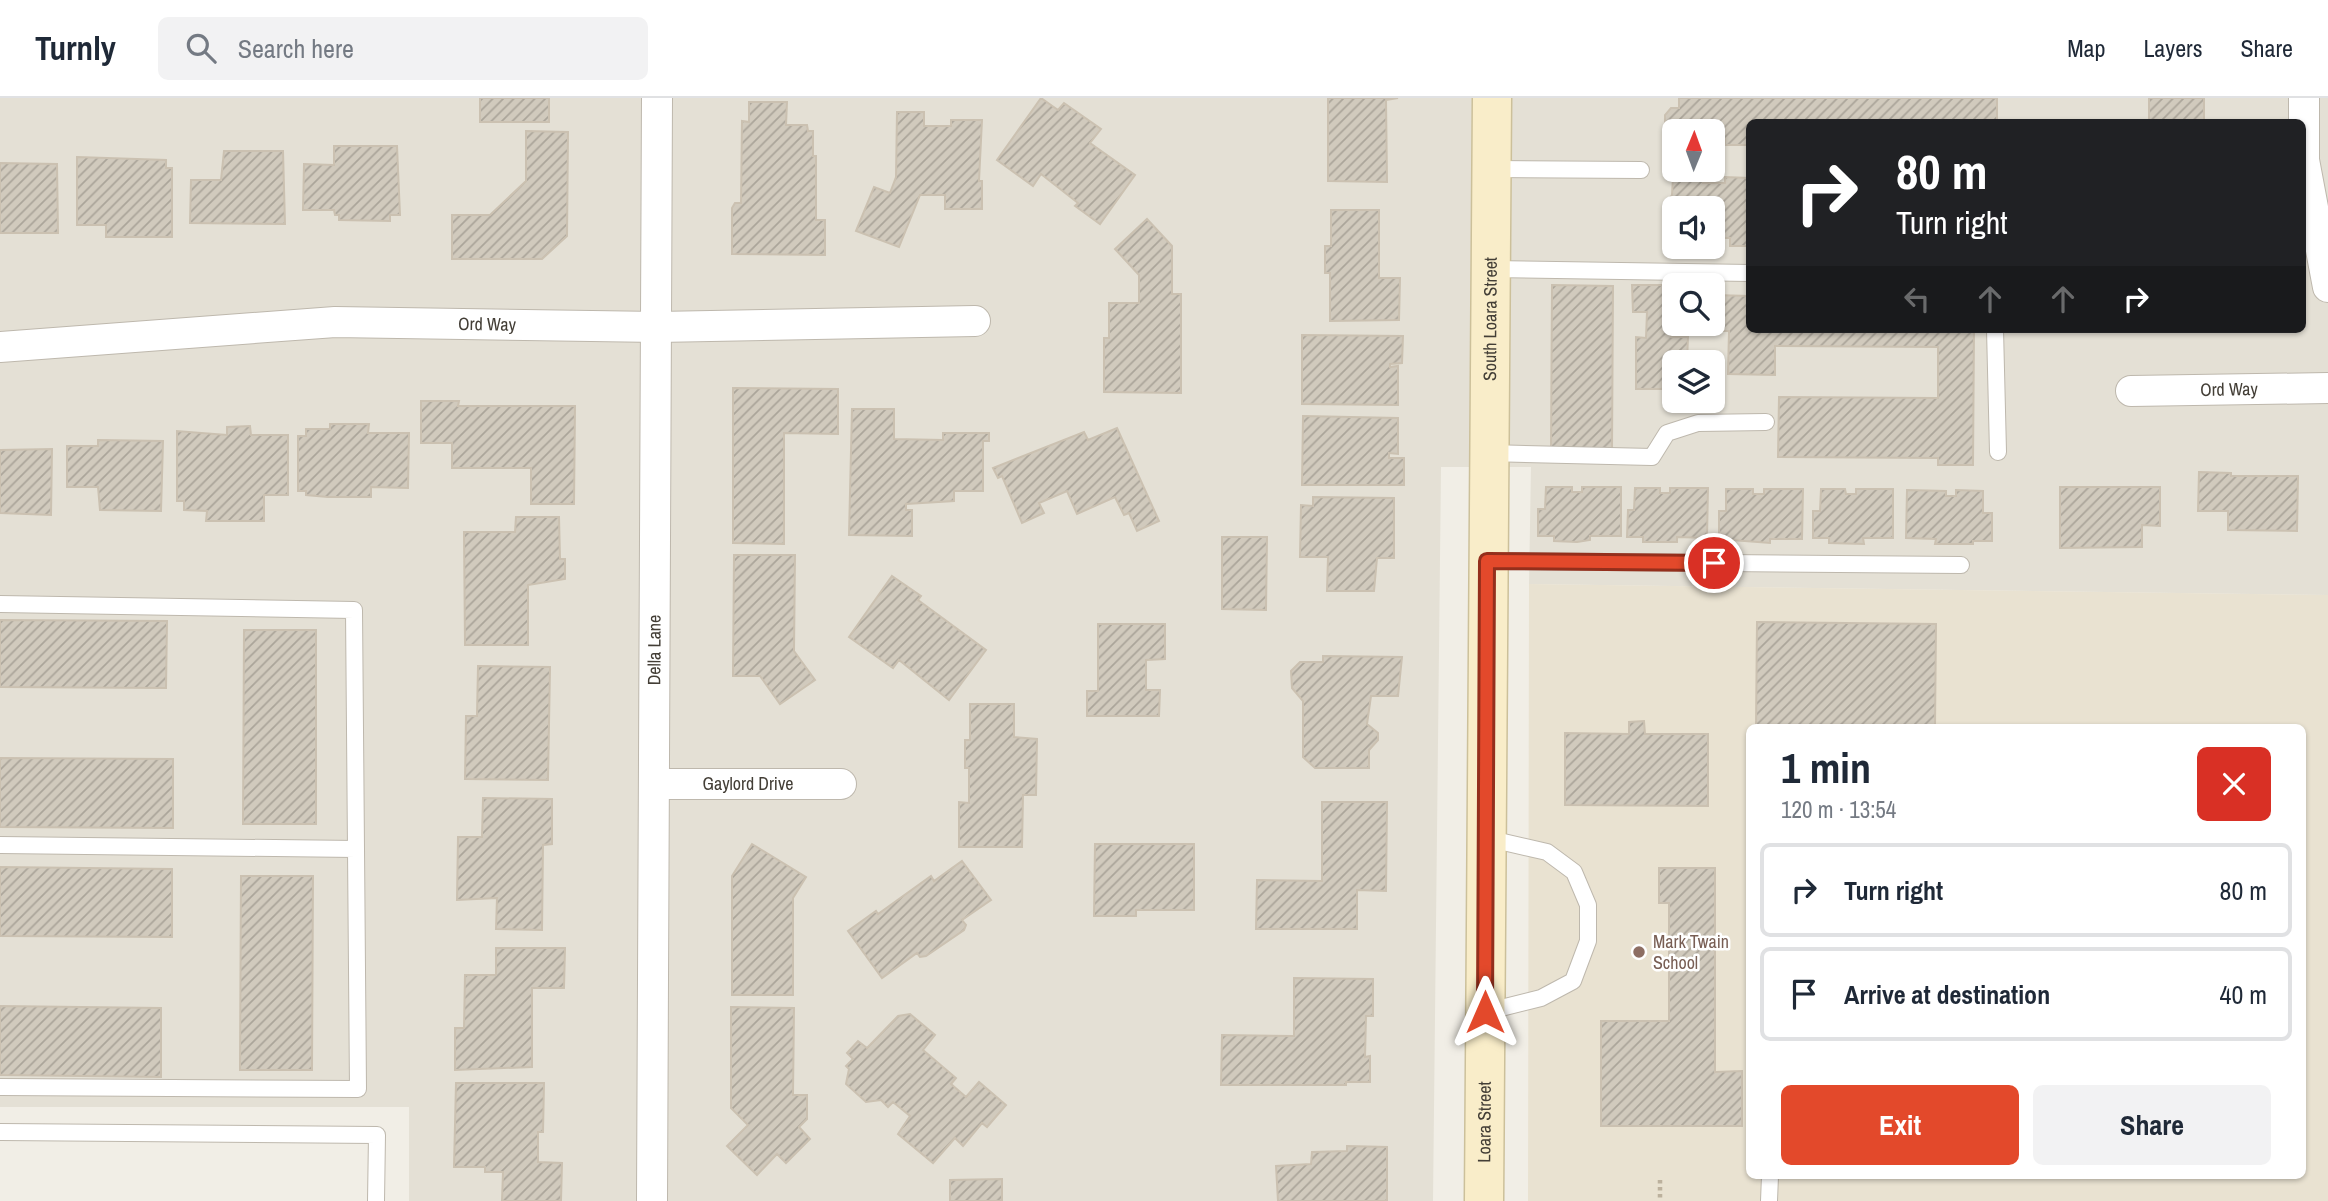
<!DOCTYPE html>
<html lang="en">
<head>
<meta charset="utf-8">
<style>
	body { margin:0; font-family:"Archivo Narrow",sans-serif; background:#f2f2f3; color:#1f2937; height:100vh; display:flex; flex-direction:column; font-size:26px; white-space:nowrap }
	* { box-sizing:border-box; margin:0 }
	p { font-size:23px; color:#747a83 }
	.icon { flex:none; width:38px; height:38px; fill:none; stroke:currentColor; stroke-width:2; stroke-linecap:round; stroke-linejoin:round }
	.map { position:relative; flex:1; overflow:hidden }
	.panel { position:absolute; left:1746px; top:626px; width:560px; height:455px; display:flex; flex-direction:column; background:#fff; border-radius:10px; box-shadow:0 2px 5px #0004 }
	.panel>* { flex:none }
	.banner { position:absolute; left:1746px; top:21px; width:560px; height:214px; border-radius:10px; box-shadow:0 2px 5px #0004; background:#202124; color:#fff; overflow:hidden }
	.needle { width:46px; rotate:1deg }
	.fabs { position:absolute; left:1662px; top:21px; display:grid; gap:14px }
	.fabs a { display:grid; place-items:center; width:63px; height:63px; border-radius:10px; background:#fff; box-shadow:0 2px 5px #0004; font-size:35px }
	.pin { position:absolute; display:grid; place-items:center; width:60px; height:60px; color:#fff; margin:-30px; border:4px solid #fff; border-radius:50%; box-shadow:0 2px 7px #0007 }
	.me { position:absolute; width:77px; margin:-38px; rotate:0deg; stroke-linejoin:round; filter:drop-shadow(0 0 5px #0008) }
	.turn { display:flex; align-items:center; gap:24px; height:147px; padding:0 35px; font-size:32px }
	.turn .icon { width:91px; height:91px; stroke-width:2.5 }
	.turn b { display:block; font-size:49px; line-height:60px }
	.lanes { display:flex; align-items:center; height:66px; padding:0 35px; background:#0003; justify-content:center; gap:35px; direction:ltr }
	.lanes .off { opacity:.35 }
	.round { display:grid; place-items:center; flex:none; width:74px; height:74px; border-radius:10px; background:#f2f2f3 }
	.overview { display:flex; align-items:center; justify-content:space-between; height:119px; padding:0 35px }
	h1 { font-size:42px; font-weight:700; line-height:52px }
	.cta { display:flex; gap:14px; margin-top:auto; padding:14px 35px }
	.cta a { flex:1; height:80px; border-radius:10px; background:#e3492b; color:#fff; font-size:28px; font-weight:700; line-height:80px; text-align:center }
	.cta a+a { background:#f2f2f3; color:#1f2937 }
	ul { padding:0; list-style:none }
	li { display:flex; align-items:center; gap:21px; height:94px; margin:0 14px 10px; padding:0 21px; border:4px solid #e0e1e3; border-radius:10px }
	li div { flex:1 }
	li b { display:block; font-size:26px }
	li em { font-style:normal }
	header { display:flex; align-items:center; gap:42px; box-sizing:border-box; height:98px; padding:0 35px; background:#fff; border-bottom:2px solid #e0e1e3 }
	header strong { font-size:33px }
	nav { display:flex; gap:38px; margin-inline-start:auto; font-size:24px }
	.search { width:490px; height:63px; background:#f2f2f3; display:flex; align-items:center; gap:18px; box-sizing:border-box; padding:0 24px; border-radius:10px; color:#747a83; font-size:26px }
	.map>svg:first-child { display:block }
	.residential { fill:#e4e0d5; fill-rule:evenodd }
	.education { fill:#e9e2d1; fill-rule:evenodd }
	.building { fill:url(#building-hatch); stroke:#cbc1b1; stroke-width:2 }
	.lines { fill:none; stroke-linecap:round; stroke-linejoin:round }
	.lane-casing { stroke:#beb8ad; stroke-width:18 }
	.street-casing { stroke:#beb8ad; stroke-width:32 }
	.secondary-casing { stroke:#ccc09a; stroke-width:41 }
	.path { stroke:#bcb19d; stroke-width:4.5; stroke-dasharray:3.5 3.5; stroke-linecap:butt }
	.lane { stroke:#fff; stroke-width:16 }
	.street { stroke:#fff; stroke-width:30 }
	.secondary { stroke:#f9edc9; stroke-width:38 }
	.route-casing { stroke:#942f1c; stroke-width:18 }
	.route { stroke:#e3492b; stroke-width:12 }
	.education-dot { fill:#8d6e63; stroke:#fff; stroke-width:2.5 }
	.labels { text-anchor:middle; stroke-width:5; stroke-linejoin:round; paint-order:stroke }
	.street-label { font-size:18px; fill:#433e36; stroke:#fff }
	.education-label { font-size:18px; fill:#785e54; stroke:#fff; text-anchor:start }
</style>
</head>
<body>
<header>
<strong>Turnly</strong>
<div class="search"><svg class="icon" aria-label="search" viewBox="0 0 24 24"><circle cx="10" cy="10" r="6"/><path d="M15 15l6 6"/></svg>Search here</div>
<nav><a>Map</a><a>Layers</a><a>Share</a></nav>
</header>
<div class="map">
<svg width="2328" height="1103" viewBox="0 0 2328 1103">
	<defs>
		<pattern id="building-hatch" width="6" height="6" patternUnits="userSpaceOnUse" patternTransform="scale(1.75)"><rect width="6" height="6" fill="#d1cabd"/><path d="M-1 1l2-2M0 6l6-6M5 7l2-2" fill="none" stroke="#aba59a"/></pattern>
	</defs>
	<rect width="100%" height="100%" fill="#f1eee6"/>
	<!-- residential -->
	<path class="residential" d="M0,0h2328v497l-799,-11 2,-117h-90l-8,734h-1024v-94h-409zM1750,24h553v207h-553zM1675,33h38v39h-38zM1675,110h38v39h-38zM1675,187h38v39h-38zM1675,264h38v39h-38z"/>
	<!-- education -->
	<path class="education" d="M1529,486l799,11v606h-800zM1750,630h553v448h-553z"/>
	<!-- building -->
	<path class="building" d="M480,0h69v24h-69z
		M1041,0l17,12 6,-7 37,26 -11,14 45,32 -35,49 -25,-18 3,-3 -37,-29 -8,12 -36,-26z
		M1328,0h70l-12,2 1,82 -59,-1z
		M1679,0h318v24h-247l-2,23h-23v-6l-12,-1v-7h-38v15h-5l-5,-7v-24l6,-7h8z
		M2149,0h55v24h-55z
		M749,4h38l-1,23h21l1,6h5v25h3v64h9v35l-93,-1v-46l3,-5h6l1,-82 7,1z
		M897,14h27v14h27v-6h31l-3,61h3v28h-37v-14h-25l-21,52 -43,-16 18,-44 16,6 6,-16z
		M526,33l42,1 -1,104 -25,23h-90v-44h38l36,-34z
		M334,48h63l3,69h-10v6l-51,-1v-5h-4l-1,-5h-31l1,-46 30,1z
		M224,53h59l2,73 -95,-1 1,-43h30z
		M77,59l89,3v8h6v69h-66v-12h-29z
		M0,65l57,1 1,69h-58z
		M1673,79h30v6h22v-6l24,1 -1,68h-18v-8h-17v-30h-38v38h-3v-7l-8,-7v-27l8,-10z
		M1331,112h48v68h21l-1,42 -69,1v-48h-5v-27h6z
		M1147,121l25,27v48h9v99l-77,-1v-54h5v-35h30v-28l-24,-26z
		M1552,187l61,1 -1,164 -61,-1z
		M1632,187h54h-11v25h-4v27h17l-1,25h-12v27h-39v-52l10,1 1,-26h-14z
		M1713,197l37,1v33h224l-1,136h-35v-7l-160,-1 1,-60 159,1v-51l-163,-1v29l-47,-1 1,-43h-37v-7h21z
		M1302,237l101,1 -1,27 -12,1v3l8,-1v39l-96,-1z
		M733,290l105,1v45l-54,-1v111l-51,-1z
		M421,303h38l-1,5h117l-1,98h-43v-36h-79v-25h-31z
		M852,311h42v30l49,1v-7h46v8h-6v50h-29v10l-48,3v6h6v26l-63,-1z
		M1303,318l95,2v36l-9,-1v5h15v27h-102z
		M330,326h39l-1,9h41l-1,55 -37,-1v10h-43l-22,-2v-4h-8v-55h8v-7h24z
		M250,328l1,9h37v60h-24v26h-58l1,-10 -23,-1v-9h-7v-70l50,4v-8z
		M1117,330l42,93 -22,10 -8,-18 -5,2 -9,-18 -38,17 -10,-23 -28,12 5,10 -22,10 -20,-47 -4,2 -5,-10 91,-36 4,8z
		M98,342l65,1 -2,70 -61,-1 -2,-23h-31v-41h31z
		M52,351l-1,66 -51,-2v-63z
		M2199,374l32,1v3h67l-1,55 -69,-1v-19h-30z
		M1546,389h26v5h10v-5h39v49h-31v4l-13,2 -23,-1v-5h-16v-27h7z
		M2060,389h100v39l-18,-1v22l-82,1z
		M1635,390h25v5h10v-5h38l-1,50 -30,-1v5h-34v-5h-16l1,-27h6z
		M1726,391h27v5h11v-5h39l-1,50h-32v4l-51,-4v-28h7z
		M1821,391h24l1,5h10v-5h37v49h-30l1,6 -35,-1v-5h-16v-27h7z
		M1907,392l39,1v5h10v-6l27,1v22h9v28h-19v3h-38l1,-5 -30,-1z
		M1313,399l81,1v60h-17l-3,33h-47l1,-34h-28l1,-52 12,1z
		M516,419h43l1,42h5v20l-37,6v60h-63l-1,-113h51z
		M1222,439h45l-1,73 -44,-1z
		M734,457h61l-1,96 21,29 -35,24 -20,-28h-27z
		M892,478l29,20 -3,4 68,50 -37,50 -50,-40 -6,8 -44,-31z
		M0,522l167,1 -1,67 -166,-1z
		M1757,524l179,2 -1,104h-179z
		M1098,526h67v35l-19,1v30h14l-1,26h-72v-25h11z
		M244,532h72v194h-73z
		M1323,558l79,1 -4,39h-27l-4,28 11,9v7l-9,10v18h-54l-12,-11v-56l-11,-13 -1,-17 9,-9h23z
		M478,568l72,1 -2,113 -83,-1 1,-63h11z
		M970,606h44v33l23,2 -1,56h-13l-1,52h-63v-45l10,1v-35h-4v-28h5z
		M1644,623l1,13h63v72l-143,-1v-72l64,1v-12z
		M0,660l173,1v69l-173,-1z
		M483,700l69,1v45l-9,1 -1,85 -46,-1 1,-31 -40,2 1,-63h24z
		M1322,704h65l-1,89 -29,-1v39h-101l1,-49 65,1z
		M752,746l54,33 -13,21v97h-61v-119z
		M1095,746h99v66h-58v6h-42z
		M962,763l29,39 -29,20 4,5 -2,5 -38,26 -6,1 -3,-4 -35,25 -34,-47 28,-20 2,3 53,-38 3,5z
		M0,769l172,2v68l-172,-1z
		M1659,770h56v204l27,-1v55h-141v-105h68v-118h-10z
		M241,778h72l-1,194h-72z
		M496,850h69l-1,40h-32v79l-77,3v-42h9l1,-53h31z
		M1294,880l79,1v37h-7l-1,41 5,-1v26h-24v3h-125l1,-50 72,1z
		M0,908l161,2v69l-161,-2z
		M731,909l63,1 -1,87h14v24l-8,8 11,12 -24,24 -9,-9 -20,21 -30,-29 21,-21 -17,-17z
		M910,916l25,21 -12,15 33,28 -5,6 15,13 13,-15 27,23 -19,22 -5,-4 -19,23 -8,-8 -22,25 -35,-29 12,-18 -17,-14 -5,5 -7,-7 -15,2 -20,-18 3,-15 -3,-3 7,-7 -6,-6 11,-12 9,7 31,-32z
		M456,985h88l-1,49h-5v30l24,1 -1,38h-59l1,-29h-18v-5h-31z
		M1347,1048l40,1v54h-109l-2,-35 35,-2 1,-12 35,-1z
		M1002,1081v22h-52v-21z"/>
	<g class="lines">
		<defs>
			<path id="lane" d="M1492,71l149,1
				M1490,171l260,4
				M1995,231l3,123
				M1488,355l164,4 15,-24 31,-10 68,-1
				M1487,463l474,4
				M0,506l354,6 4,479 -358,-2
				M0,747l356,4
				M1485,914l56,-14 32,-17 15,-40v-36l-14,-33 -27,-20 -61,-14
				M0,1034l377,3 -1,66
				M1769,1103l1,-25"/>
			<g id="street">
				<path d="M2304,0v62l24,127"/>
				<path id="s1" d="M0,249l335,-25 323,5 317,-6"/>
				<path id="s2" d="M2131,293l197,-3"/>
				<path id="s3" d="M655,686h186"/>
				<path id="s4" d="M652,1103l5,-1103"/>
			</g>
			<g id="secondary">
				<path id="s5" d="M1484,1103l8,-1103"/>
			</g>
		</defs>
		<!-- lane casing -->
		<use href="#lane" class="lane-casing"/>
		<!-- street casing -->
		<use href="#street" class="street-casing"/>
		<!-- secondary casing -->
		<use href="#secondary" class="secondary-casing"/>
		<!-- path -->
		<path class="path" d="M1660,1082v21"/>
		<!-- lane -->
		<use href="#lane" class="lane"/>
		<!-- street -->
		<use href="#street" class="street"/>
		<!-- secondary -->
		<use href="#secondary" class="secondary"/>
	</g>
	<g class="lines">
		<defs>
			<path id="route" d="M1485,914l2,-451 227,2"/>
		</defs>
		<!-- route casing -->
		<use href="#route" class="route-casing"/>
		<!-- route -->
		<use href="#route" class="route"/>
	</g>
	<!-- markers -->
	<circle class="education-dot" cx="1639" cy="854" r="7"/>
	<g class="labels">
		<!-- street labels -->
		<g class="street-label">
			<text dy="6" stroke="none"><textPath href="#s5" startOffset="882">South Loara Street</textPath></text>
			<text dy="6" stroke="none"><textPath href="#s1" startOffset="488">Ord Way</textPath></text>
			<text dy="6" stroke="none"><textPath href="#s2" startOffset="98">Ord Way</textPath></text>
			<text dy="6" stroke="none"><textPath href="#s4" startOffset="551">Della Lane</textPath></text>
			<text dy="6" stroke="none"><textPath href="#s3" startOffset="93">Gaylord Drive</textPath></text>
			<text dy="6" stroke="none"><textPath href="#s5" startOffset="79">Loara Street</textPath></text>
		</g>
		<!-- education labels -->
		<g class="education-label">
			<text x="1653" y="850">Mark Twain<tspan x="1653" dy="21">School</tspan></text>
		</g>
	</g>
</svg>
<div class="fabs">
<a><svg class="needle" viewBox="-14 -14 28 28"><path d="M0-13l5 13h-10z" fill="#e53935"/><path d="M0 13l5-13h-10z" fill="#747a83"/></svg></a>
<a><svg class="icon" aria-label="sound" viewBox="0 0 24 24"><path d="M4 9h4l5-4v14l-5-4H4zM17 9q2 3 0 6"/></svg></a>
<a><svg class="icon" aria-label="search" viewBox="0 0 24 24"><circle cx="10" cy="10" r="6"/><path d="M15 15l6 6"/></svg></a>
<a><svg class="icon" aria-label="layers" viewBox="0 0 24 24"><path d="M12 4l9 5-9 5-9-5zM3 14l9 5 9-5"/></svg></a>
</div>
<div class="pin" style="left:1714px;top:465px;background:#d93025"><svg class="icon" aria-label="arrive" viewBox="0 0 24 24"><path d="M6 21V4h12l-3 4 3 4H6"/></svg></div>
<svg class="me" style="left:1485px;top:914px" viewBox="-20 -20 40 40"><path d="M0-17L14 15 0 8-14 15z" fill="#e3492b" stroke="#fff" stroke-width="4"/></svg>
<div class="banner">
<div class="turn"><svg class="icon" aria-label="right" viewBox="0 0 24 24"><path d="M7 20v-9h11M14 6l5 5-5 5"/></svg><div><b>80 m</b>Turn right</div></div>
<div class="lanes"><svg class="icon off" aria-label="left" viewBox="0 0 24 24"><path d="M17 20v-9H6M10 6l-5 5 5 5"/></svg><svg class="icon off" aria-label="ahead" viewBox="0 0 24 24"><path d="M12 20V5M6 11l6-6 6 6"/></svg><svg class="icon off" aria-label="ahead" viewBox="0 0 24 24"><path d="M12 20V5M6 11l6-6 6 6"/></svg><svg class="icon" aria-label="right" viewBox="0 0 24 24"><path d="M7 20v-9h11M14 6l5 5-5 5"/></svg></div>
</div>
<section class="panel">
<div class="overview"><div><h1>1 min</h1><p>120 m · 13:54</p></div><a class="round" style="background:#d93025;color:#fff"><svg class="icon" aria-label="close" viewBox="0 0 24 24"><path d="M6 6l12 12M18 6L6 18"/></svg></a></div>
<ul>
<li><svg class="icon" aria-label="right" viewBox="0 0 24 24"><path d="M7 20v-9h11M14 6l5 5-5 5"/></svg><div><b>Turn right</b></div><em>80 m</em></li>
<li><svg class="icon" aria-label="arrive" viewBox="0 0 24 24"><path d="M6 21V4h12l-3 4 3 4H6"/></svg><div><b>Arrive at destination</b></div><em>40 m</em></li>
</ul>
<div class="cta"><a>Exit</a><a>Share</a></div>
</section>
</div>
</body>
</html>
